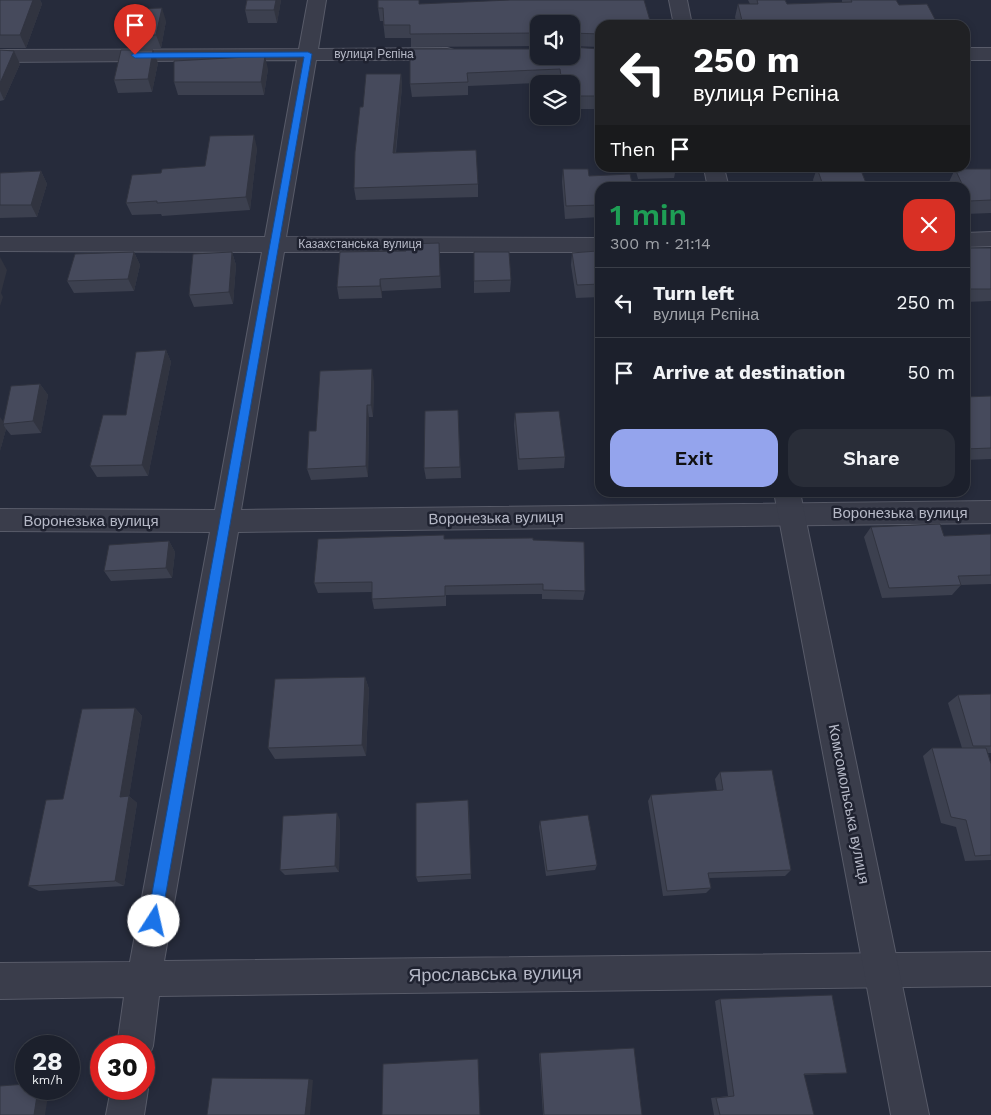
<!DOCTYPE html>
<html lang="en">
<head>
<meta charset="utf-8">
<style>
	body { margin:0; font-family:"Work Sans",sans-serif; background:#292d38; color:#f1f3f6; height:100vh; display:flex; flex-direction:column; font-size:19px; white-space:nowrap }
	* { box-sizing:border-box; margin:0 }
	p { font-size:16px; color:#a0a3a9 }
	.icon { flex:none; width:28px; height:28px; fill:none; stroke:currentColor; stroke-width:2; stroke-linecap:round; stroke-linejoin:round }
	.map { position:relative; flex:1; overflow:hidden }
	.drawer { position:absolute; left:595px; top:182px; width:375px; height:315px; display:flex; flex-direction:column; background:#1c202c; border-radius:15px; box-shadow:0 2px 8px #0003,0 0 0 1px #3a3e48 }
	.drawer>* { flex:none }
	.guide { position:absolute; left:595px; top:20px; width:375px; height:152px; border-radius:15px; box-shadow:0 2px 8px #0003,0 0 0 1px #3a3e48; background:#202124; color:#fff; overflow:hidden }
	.buttons { position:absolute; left:530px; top:15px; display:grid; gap:10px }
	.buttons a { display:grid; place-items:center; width:50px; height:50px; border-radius:10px; background:#1c202c; box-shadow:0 2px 8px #0003,0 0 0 1px #3a3e48; font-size:25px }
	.speed { position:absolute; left:15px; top:1035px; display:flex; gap:10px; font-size:25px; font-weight:700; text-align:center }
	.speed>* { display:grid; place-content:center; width:65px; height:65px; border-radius:50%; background:#1c202c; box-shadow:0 2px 8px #0003,0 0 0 1px #3a3e48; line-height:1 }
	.speed small { font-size:12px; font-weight:400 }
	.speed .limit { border:8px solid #d22; background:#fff; color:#111 }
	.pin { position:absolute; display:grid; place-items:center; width:42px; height:42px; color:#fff; margin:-51px -21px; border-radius:50% 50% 50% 0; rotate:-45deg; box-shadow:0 0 5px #0007 }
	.pin .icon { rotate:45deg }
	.me { position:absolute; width:55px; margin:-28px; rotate:10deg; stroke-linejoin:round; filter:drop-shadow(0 0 4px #0008) }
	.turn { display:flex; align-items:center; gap:18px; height:105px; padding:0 15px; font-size:22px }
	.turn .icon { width:65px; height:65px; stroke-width:2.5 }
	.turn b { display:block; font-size:35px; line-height:42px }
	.then { display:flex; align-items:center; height:48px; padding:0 15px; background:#0003; gap:10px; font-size:19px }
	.round { display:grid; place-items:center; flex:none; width:52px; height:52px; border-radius:15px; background:#292d38 }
	.head { display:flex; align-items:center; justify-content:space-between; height:85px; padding:0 15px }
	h1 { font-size:30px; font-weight:600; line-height:38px; color:#1e9e55 }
	.primary-button { display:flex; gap:10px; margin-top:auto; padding:10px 15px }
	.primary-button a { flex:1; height:58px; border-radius:15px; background:#94a4ed; color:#111; font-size:20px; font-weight:600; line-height:58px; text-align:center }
	.primary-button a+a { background:#292d38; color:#f1f3f6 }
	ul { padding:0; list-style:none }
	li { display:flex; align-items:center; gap:15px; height:70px; padding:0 15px; border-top:1px solid #3a3e48 }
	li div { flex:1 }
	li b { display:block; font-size:19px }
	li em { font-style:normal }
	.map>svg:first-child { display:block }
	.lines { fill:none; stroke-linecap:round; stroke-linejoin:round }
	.minor-casing { stroke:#585b69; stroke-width:2 }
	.tertiary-casing { stroke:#585b69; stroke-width:2 }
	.minor { fill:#3a3d4b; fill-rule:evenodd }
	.tertiary { fill:#3a3d4b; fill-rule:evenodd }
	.wall { fill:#3c404f }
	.shaded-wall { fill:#313440 }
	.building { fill:#464a5c; stroke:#313440 }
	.route { fill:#1a73e8; stroke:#114b97 }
	.labels { text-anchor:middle; stroke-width:5; stroke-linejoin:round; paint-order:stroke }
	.far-street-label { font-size:12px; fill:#b6b9c7; stroke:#1f2230 }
	.street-label { font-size:15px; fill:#b6b9c7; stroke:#1f2230 }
	.near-street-label { font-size:18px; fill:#b6b9c7; stroke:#1f2230 }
</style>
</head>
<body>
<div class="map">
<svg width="991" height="1115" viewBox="0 0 991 1115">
	<rect width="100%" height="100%" fill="#262b3b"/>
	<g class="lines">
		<defs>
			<path id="minor" d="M308,0h18l-8,49 129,-1 7,2 2,4 -2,4 -7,2h-131l-30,177 314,1v14h-316l-43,258 750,-9v22l-753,9 -74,429 827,-9v34l-832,10 -6,50 -5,13 -4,2v-15h-27l7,-49 -124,2v-36l130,-1 80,-430 -210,-1v-22l215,1 47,-258 -262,-1v-14h265l32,-177 -297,2v-12l299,-1z
				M965,48h26v12h-26z
				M991,232v14l-26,1v-14z
				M144,1080l4,9 -4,26h-38l5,-26h33z"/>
			<path id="tertiary" d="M669,0h18l5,25h-18z
				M704,168h20l5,20h-21z
				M774,492h26l129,623h-38z"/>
		</defs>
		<!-- minor casing -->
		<use href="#minor" class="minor-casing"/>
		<!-- tertiary casing -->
		<use href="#tertiary" class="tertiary-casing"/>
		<!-- minor -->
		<use href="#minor" class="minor"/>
		<!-- tertiary -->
		<use href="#tertiary" class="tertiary"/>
	</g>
	<!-- wall -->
	<path class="wall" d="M0,0h40l2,4 -16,44h-26z
		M247,0h34l-4,23h-29l-3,-13z
		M748,0h37l2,4 55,-2v-2h54l3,5 39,20h-201l-2,-8 3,-13h12z
		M419,4l232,20v1h-51v22l-29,-1v-22h-32v22l-128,1v-9h-26l-2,-17h-3l-2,-13z
		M166,21l-5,27h-31l-5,-13z
		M539,49h61v60h-29v-25h-11l-1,-2 -91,4v9l-56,2 -2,-13z
		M0,50l20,14 -16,36 -4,1z
		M158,63l-6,29 -34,1 -4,-13z
		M268,69l-4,26h-86l-4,-13z
		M401,74l1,13 -6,66 82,31v13l-122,3 -2,-12 9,-81z
		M257,148l-7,62 -88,6 -1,-2 -29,1 -6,-12 35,-30 44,-7z
		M635,168h41l-2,10 -36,1z
		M817,168l51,20h-53l-2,-8z
		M563,169l26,7 11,12v29l-35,2 -3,-37z
		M955,169h36v44l-26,1v-26h-14l-2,-6z
		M41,171l6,13 -10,33 -37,1v-45z
		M439,243l2,45 -59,3v7l-43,1 -2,-12 69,-36z
		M965,248h26v53l-26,1z
		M134,252l6,13 -6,26 -60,2 -7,-12z
		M232,252l4,13 -3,39 -39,3 -5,-12z
		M474,252l37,28 -1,12 -36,1z
		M572,253l28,15v29l-24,1 -5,-33z
		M166,350l5,12 -23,114 -51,1 -7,-11 36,-51z
		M374,381l-1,36h-4l-1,60 -57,3 -4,-11 9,-38z
		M40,384l8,11 -7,38 -30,2 -5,-6 -6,22 4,-29z
		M991,396v63l-26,1v-63z
		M458,410l3,68 -35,1 -2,-11z
		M515,413l50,44 -1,11 -46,2 -4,-45z
		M871,527l73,9 47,-2v50l-30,1 -9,10 -70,3 -18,-61z
		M444,539l89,1 52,51 -2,9 -41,-1v-5l-96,1v11l-72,3 -2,-10v-7l-54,1 -4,-10z
		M169,541l6,11 -3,26 -61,3 -7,-10z
		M365,677l4,12 -3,67 -91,3 -7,-11z
		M991,694v59h-3l3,11v96l-26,1 -9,-34 -15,-4 -18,-67 9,-8h30l-14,-45 10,-8z
		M135,708l7,8 -13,80 8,7 -13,83 -85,5 -11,-5 35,-87z
		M720,772l71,98 -6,6 -76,2 2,10 -5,5 -43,3 -15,-95 3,-6 66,-4 -2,-12z
		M469,807l2,72 -53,3 -2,-5z
		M340,820l-1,52 -54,3 -5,-5z
		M540,821l57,44 -2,5 -49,6 -7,-49z
		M720,999l127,74 -43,2 10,40h-100l-3,-17 17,-2 -13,-95z
		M540,1053l102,62h-99l-4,-61z"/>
	<!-- shaded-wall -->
	<path class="shaded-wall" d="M33,0h7l2,4 -16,44 -6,-13z
		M276,0h5l-4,23 -3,-13z
		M162,8l4,13 -5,27 -5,-13z
		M153,50l5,13 -6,29 -4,-13z
		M14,51l6,13 -16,36 -4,-9v-8z
		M265,56l3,13 -4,26 -3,-13z
		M401,74l1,13 -8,79 -1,-13z
		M254,135l3,13 -7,62 -4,-13z
		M41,171l6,13 -10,33 -6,-12z
		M134,252l6,13 -6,26 -6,-12z
		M232,252l4,13 -3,39 -4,-12z
		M0,257l7,13 -6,23 2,4 -3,9z
		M380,279l2,12v7l-2,-12z
		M166,350l5,12 -23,114 -6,-11z
		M372,369l2,12 -1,36 -2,-12z
		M40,384l8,11 -7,38 -8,-12z
		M367,405l2,12 -1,60 -2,-11z
		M0,417l5,7h-2l3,5 -6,22z
		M169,541l6,11 -3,26 -6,-10z
		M365,677l4,12 -3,67 -4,-11z
		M135,708l7,8 -14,87 -8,-6z
		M129,796l8,7 -13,83 -9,-5z
		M337,813l3,7 -1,52 -4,-6z
		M309,1079l4,1 -3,35h-5z
		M38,1089h11l-4,26h-11z"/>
	<!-- building -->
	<path class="building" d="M0,0h33l-13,35h-20z
		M247,0h29l-2,10h-29z
		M378,0h41v4l91,-4h134l7,24 -51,1v9l-28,-1 -1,3v-12h-32v9l-129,1v-9h-26l-1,-17h-5z
		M757,0h28l2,4 65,-2 -1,-2h45l3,5 28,-1 11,21h-195l-5,-21h20z
		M162,8l-6,27h-31l7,-26z
		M571,47l29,2v47h-29v-12h-9l-2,-15 -93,4 1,9 -58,2v-35h129v7h32z
		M0,50l14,1 -14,32z
		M121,50h32l-5,29 -34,1z
		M265,56l-4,26h-87v-21z
		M366,74h35l-8,79 83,-3 2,34 -124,4 1,-36 5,-45h3z
		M254,135l-8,62 -89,6v-2l-31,2 6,-28 29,-2 1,-4 43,-3 5,-30z
		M817,168h43l8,20h-44z
		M563,169h25l1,7 41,-2 3,14h-33v17l-34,1z
		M955,169h36v31l-22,1 -4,-10v-3h-1z
		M41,171l-10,34h-31v-32z
		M439,243l1,33 -60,3v7l-43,1 3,-35 66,-1v-7z
		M965,248h26v41h-26z
		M597,251l3,17v16l-23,1 -5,-32z
		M134,252l-6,27 -61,2 8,-27z
		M232,252l-3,40 -40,3 4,-41z
		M474,252h35l2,28 -37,1z
		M166,350l-24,115 -52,1 13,-51h23l10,-63z
		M372,369l-1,36h-4l-1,61 -59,3 2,-38h7l4,-60z
		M40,384l-7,37 -30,3 8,-38z
		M991,396v52l-26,1v-31h1l-1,-3v-18z
		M458,410l2,57 -36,1 1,-57z
		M559,411l6,46 -46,2 -4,-46z
		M940,524l4,12 47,-2v41l-33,1 3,9 -72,3 -18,-61z
		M444,535v4l89,-1v2l51,2 1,49 -42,-1v-6l-98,2v10l-73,3v-17l-58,1 4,-44z
		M169,541l-3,27 -62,3 5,-26z
		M365,677l-3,68 -94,3 7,-69z
		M991,694v52h-18l-15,-51z
		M135,708l-15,89 9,-1 -14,85 -87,5 18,-86 17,-1 19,-90z
		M932,748h54l5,16v91l-16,1 -9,-36 -15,-3z
		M772,770l19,100 -83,3 3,15 -44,3 -16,-96 72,-5 -3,-18z
		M468,800l3,74 -55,3v-74z
		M337,813l-2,53 -55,4 3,-54z
		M588,815l9,50 -50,6 -7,-50z
		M832,995l15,78 -43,1 10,41h-94l-4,-17 18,-2 -14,-97z
		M634,1048l8,67h-98l-4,-62z
		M478,1059l2,56h-98l1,-51z
		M212,1078l97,1 -4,36h-98z
		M26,1084v5h12l-4,26h-34v-29z"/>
	<!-- route -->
	<path class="route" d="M308,52l4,2 -151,867 -2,5 -5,2 -5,-2 -2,-5 157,-864 -169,1 -4,-3 4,-2z"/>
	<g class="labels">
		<!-- far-street labels -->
		<g class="far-street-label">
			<text x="374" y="58">вулиця Рєпіна</text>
			<text x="360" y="248">Казахстанська вулиця</text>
		</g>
		<!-- street labels -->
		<g class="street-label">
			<text x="900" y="518">Воронезька вулиця</text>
			<text transform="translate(496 518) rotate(-1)" y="5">Воронезька вулиця</text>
			<text x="91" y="526">Воронезька вулиця</text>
			<text transform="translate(849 804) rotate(79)" y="5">Комсомольська вулиця</text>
		</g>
		<!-- near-street labels -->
		<g class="near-street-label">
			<text transform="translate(495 974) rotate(-1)" y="6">Ярославська вулиця</text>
		</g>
	</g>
</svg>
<div class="buttons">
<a><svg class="icon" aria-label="sound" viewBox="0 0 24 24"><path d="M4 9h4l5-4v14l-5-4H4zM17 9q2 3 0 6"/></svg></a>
<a><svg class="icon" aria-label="layers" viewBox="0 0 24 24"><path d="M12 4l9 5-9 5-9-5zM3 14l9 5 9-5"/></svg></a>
</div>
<div class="speed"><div>28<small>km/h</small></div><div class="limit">30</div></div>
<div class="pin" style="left:135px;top:55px;background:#d93025"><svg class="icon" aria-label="arrive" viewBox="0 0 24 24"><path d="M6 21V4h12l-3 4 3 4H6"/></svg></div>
<svg class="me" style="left:154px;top:921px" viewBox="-20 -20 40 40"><circle r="19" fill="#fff"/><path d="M0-13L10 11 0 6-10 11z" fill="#1a73e8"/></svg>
<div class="guide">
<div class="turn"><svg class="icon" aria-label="left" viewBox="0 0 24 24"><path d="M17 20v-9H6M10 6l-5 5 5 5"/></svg><div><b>250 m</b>вулиця Рєпіна</div></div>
<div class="then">Then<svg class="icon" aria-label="arrive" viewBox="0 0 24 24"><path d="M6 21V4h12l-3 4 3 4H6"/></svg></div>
</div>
<section class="drawer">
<div class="head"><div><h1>1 min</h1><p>300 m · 21:14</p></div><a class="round" style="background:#d93025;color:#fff"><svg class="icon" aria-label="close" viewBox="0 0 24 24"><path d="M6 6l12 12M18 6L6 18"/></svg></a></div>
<ul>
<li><svg class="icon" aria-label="left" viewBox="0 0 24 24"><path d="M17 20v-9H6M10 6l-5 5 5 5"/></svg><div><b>Turn left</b><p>вулиця Рєпіна</p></div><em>250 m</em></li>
<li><svg class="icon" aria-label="arrive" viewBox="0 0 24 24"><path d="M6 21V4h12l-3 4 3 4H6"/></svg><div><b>Arrive at destination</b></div><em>50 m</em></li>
</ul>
<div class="primary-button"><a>Exit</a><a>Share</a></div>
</section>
</div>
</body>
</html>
